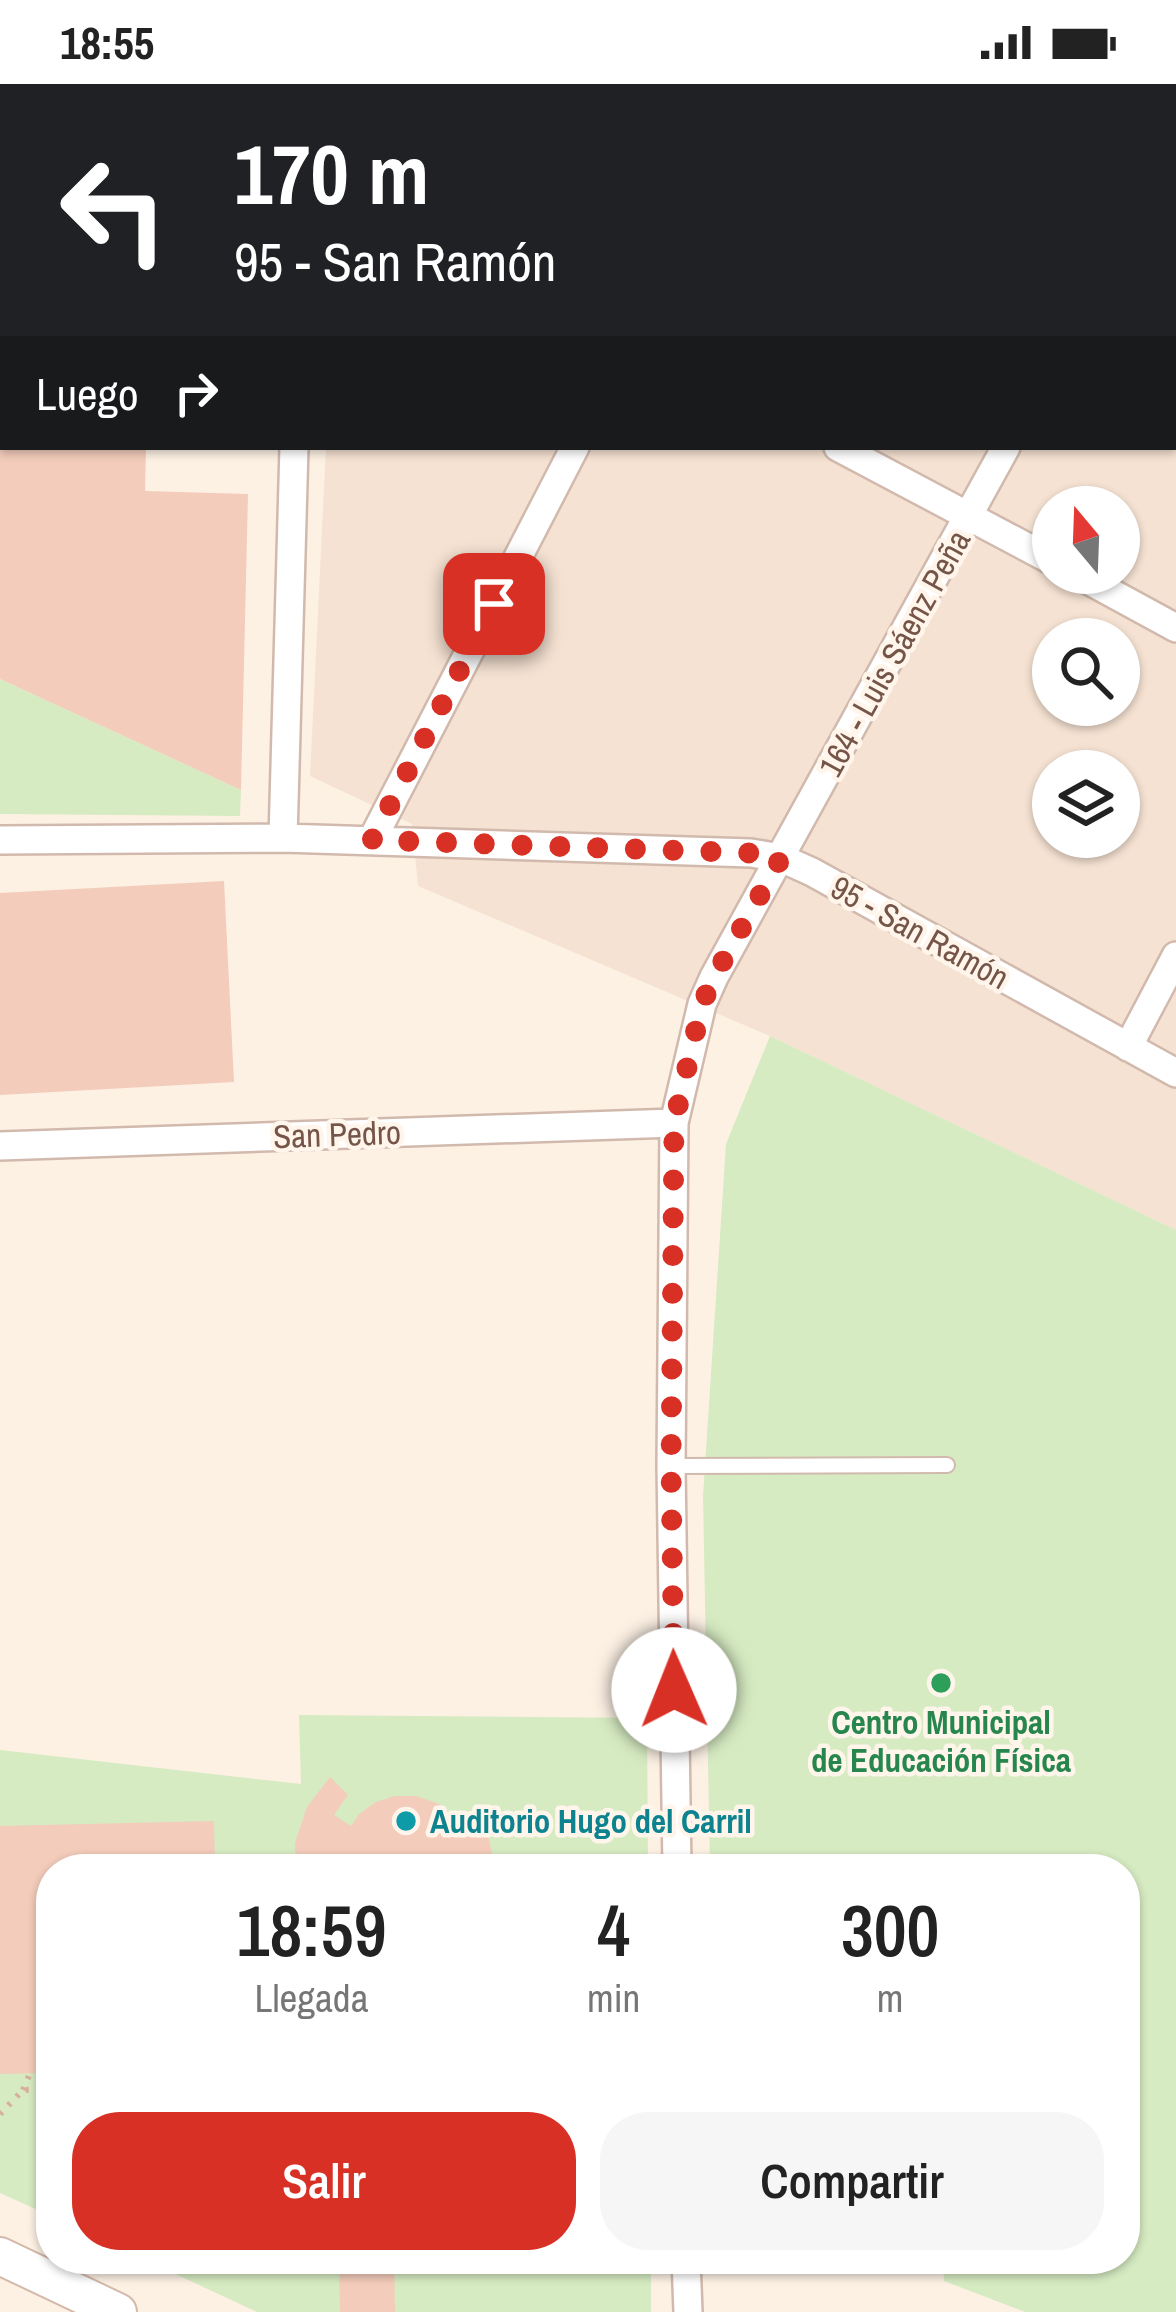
<!DOCTYPE html>
<html lang="es">
<head>
<meta charset="utf-8">
<style>
	body { margin:0; font-family:"Archivo Narrow",sans-serif; background:#f6f6f6; color:#222; height:100vh; display:flex; flex-direction:column; font-size:45px; white-space:nowrap }
	* { box-sizing:border-box; margin:0 }
	p { font-size:39px; color:#767676 }
	.icon { flex:none; width:66px; height:66px; fill:none; stroke:currentColor; stroke-width:2; stroke-linecap:round; stroke-linejoin:round }
	.map { position:relative; flex:1; overflow:hidden }
	.side { position:absolute; left:36px; top:1770px; width:1104px; height:420px; display:flex; flex-direction:column; background:#fff; border-radius:48px; box-shadow:0 3px 9px #0004 }
	.side>* { flex:none }
	.top-card { position:absolute; left:0px; top:0px; width:1176px; height:366px; box-shadow:0 3px 9px #0004; background:#202124; color:#fff; overflow:hidden }
	.needle { width:78px; rotate:341deg }
	.controls { position:absolute; left:1032px; top:402px; display:grid; gap:24px }
	.controls a { display:grid; place-items:center; width:108px; height:108px; border-radius:50%; background:#fff; box-shadow:0 3px 9px #0004; font-size:60px }
	.pin { position:absolute; display:grid; place-items:center; width:102px; height:102px; color:#fff; margin:-51px; border-radius:24px; box-shadow:0 6px 18px #0006 }
	.me { position:absolute; width:132px; margin:-66px; rotate:359deg; stroke-linejoin:round; filter:drop-shadow(0 0 9px #0008) }
	.turn { display:flex; align-items:center; gap:42px; height:252px; padding:0 36px; font-size:54px }
	.turn .icon { width:156px; height:156px; stroke-width:2.5 }
	.turn b { display:block; font-size:84px; line-height:102px }
	.then { display:flex; align-items:center; height:114px; padding:0 36px; background:#0003; gap:24px; font-size:45px }
	.eta { display:flex; justify-content:space-evenly; align-items:center; height:204px; text-align:center }
	.eta b { font-size:72px; font-weight:600; line-height:84px }
	.primary-button { display:flex; gap:24px; margin-top:auto; padding:24px 36px }
	.primary-button a { flex:1; height:138px; border-radius:48px; background:#d93025; color:#fff; font-size:48px; font-weight:600; line-height:138px; text-align:center }
	.primary-button a+a { background:#f6f6f6; color:#222 }
	.status { display:flex; justify-content:space-between; align-items:center; height:84px; padding:0 60px; background:#fff; direction:ltr }
	.status svg { height:33px; fill:currentColor }
	.map>svg:first-child { display:block }
	.residential { fill:#f5e2d2; fill-rule:evenodd }
	.green { fill:#d6ebc2 }
	.building { fill:#f3ccbb }
	.lines { fill:none; stroke-linecap:round; stroke-linejoin:round }
	.lane-casing { stroke:#d1baad; stroke-width:18 }
	.street-casing { stroke:#d1baad; stroke-width:32 }
	.secondary-casing { stroke:#d4b9aa; stroke-width:40 }
	.path { stroke:#d8af9e; stroke-width:6; stroke-dasharray:3 9; stroke-linecap:butt }
	.lane { stroke:#fff; stroke-width:14 }
	.street { stroke:#fff; stroke-width:27 }
	.secondary { stroke:#fff; stroke-width:36 }
	.route { stroke:#d93025; stroke-width:21; stroke-dasharray:0 37.8 }
	.leisure-dot { fill:#2e9e5b; stroke:#fff5eb; stroke-width:4.5 }
	.culture-dot { fill:#0f9aa8; stroke:#fff5eb; stroke-width:4.5 }
	.labels { text-anchor:middle; stroke-width:9; stroke-linejoin:round; paint-order:stroke }
	.street-label { font-size:33px; fill:#765549; stroke:#fff5eb }
	.leisure-label { font-size:33px; font-weight:bold; fill:#27864d; stroke:#fff5eb }
	.culture-label { font-size:33px; font-weight:bold; fill:#0d838f; stroke:#fff5eb; text-anchor:start }
</style>
</head>
<body>
<div class="status"><b>18:55</b><svg viewBox="0 0 49 12"><path d="M0 12V9h3v3zM5 12V6h3v6zM10 12V3h3v9zM15 12V0h3v12zM26 1h20v11H26zM47 4h2v5h-2z"/></svg></div>
<div class="map">
<svg width="1176" height="2228" viewBox="0 0 1176 2228">
	<rect width="100%" height="100%" fill="#fdf1e4"/>
	<!-- residential -->
	<path class="residential" d="M343,0h833v1146l-406,-194 -352,-150 -6,-62 -102,-48 16,-329h847v-360h-830zM1053,423h66v66h-66zM1053,555h66v66h-66zM1053,687h66v66h-66z"/>
	<!-- green -->
	<path class="green" d="M0,595l241,111 -1,26 -240,-2z
		M770,952l406,194v1082h-151l-81,-31 -1,-22h182v-390h-415l-7,-373 23,-352z
		M299,1631l348,3 1,151h-597v347l-51,-23v-443l301,34z
		M143,2175h508v53h-394z"/>
	<!-- building -->
	<path class="building" d="M0,363h146l-1,44 103,3 -7,296 -241,-111z
		M224,797l10,201 -234,13v-202z
		M330,1693l18,18 -14,20 17,11 8,-12 17,-12 19,-6h21l21,7 17,14 9,15 22,-8 7,29 -1,16h-195l-1,-26 12,-36z
		M214,1737l1,48h-164v204l-51,1v-248z
		M339,2175h55l1,53h-55z"/>
	<g class="lines">
		<defs>
			<path id="lane" d="M671,1382l276,-1"/>
			<path id="street" d="M304,3v-3
				M768,3l1,-3
				M1173,53l3,-5
				M0,255h3
				M838,363l215,114
				M1075,489l101,55
				M283,754l11,-391
				M0,756l283,-2 468,15 30,5 31,14 364,201
				M372,756l203,-393
				M1128,963l48,-91
				M0,1062l674,-23
				M677,1785l-6,-403 3,-343 28,-119 12,-27 292,-530
				M686,2175l2,53"/>
			<path id="secondary" d="M0,2172l118,56"/>
		</defs>
		<!-- lane casing -->
		<use href="#lane" class="lane-casing"/>
		<!-- street casing -->
		<use href="#street" class="street-casing"/>
		<!-- secondary casing -->
		<use href="#secondary" class="secondary-casing"/>
		<!-- path -->
		<path class="path" d="M23,2006l7,-17
			M0,2030l23,-24 28,-1"/>
		<!-- lane -->
		<use href="#lane" class="lane"/>
		<!-- street -->
		<use href="#street" class="street"/>
		<!-- secondary -->
		<use href="#secondary" class="secondary"/>
	</g>
	<g class="lines">
		<!-- route -->
		<path class="route" d="M494,520l-122,236 380,13 29,5 -67,119 -12,27 -28,119 -3,343 3,224"/>
	</g>
	<!-- markers -->
	<circle class="leisure-dot" cx="941" cy="1599" r="12"/>
	<circle class="culture-dot" cx="406" cy="1737" r="12"/>
	<g class="labels">
		<!-- street labels -->
		<g class="street-label">
			<text transform="translate(894 569) rotate(-61)" y="12">164 - Luis Sáenz Peña</text>
			<text transform="translate(920 848) rotate(29)" y="12">95 - San Ramón</text>
			<text transform="translate(337 1050) rotate(-2)" y="12">San Pedro</text>
		</g>
		<!-- leisure labels -->
		<g class="leisure-label">
			<text x="941" y="1650">Centro Municipal<tspan x="941" dy="38">de Educación Física</tspan></text>
		</g>
		<!-- culture labels -->
		<g class="culture-label">
			<text x="430" y="1749">Auditorio Hugo del Carril</text>
		</g>
	</g>
</svg>
<div class="controls">
<a><svg class="needle" viewBox="-14 -14 28 28"><path d="M0-13l5 13h-10z" fill="#e53935"/><path d="M0 13l5-13h-10z" fill="#767676"/></svg></a>
<a><svg class="icon" aria-label="search" viewBox="0 0 24 24"><circle cx="10" cy="10" r="6"/><path d="M15 15l6 6"/></svg></a>
<a><svg class="icon" aria-label="layers" viewBox="0 0 24 24"><path d="M12 4l9 5-9 5-9-5zM3 14l9 5 9-5"/></svg></a>
</div>
<div class="pin" style="left:494px;top:520px;background:#d93025"><svg class="icon" aria-label="arrive" viewBox="0 0 24 24"><path d="M6 21V4h12l-3 4 3 4H6"/></svg></div>
<svg class="me" style="left:674px;top:1606px" viewBox="-20 -20 40 40"><circle r="19" fill="#fff"/><path d="M0-13L10 11 0 6-10 11z" fill="#d93025"/></svg>
<div class="top-card">
<div class="turn"><svg class="icon" aria-label="left" viewBox="0 0 24 24"><path d="M17 20v-9H6M10 6l-5 5 5 5"/></svg><div><b>170 m</b>95 - San Ramón</div></div>
<div class="then">Luego<svg class="icon" aria-label="right" viewBox="0 0 24 24"><path d="M7 20v-9h11M14 6l5 5-5 5"/></svg></div>
</div>
<section class="side">
<div class="eta">
<div><b>18:59</b><p>Llegada</p></div>
<div><b>4</b><p>min</p></div>
<div><b>300</b><p>m</p></div>
</div>
<div class="primary-button"><a>Salir</a><a>Compartir</a></div>
</section>
</div>
</body>
</html>
